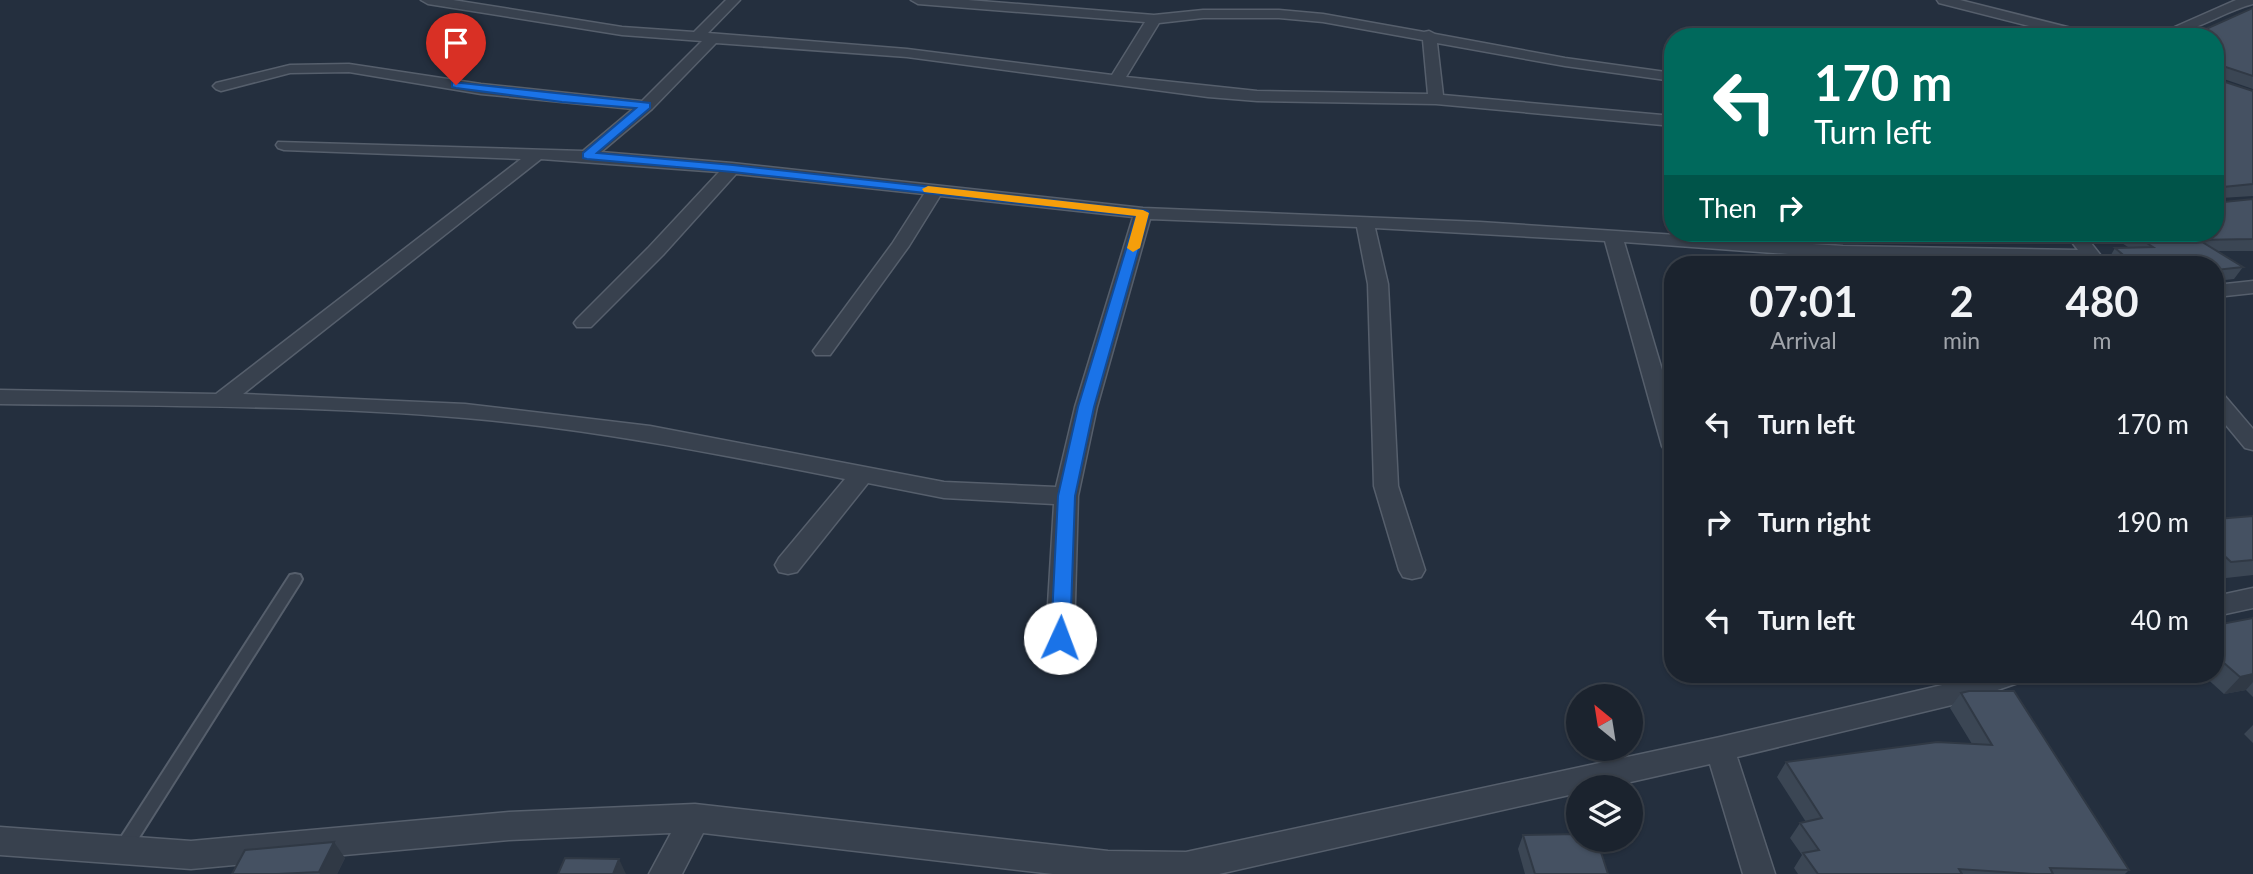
<!DOCTYPE html>
<html lang="en">
<head>
<meta charset="utf-8">
<style>
	body { margin:0; font-family:Lato,sans-serif; background:#242b36; color:#f1f3f6; height:100vh; display:flex; flex-direction:column; font-size:26px; white-space:nowrap }
	* { box-sizing:border-box; margin:0 }
	p { font-size:23px; color:#a0a4aa }
	.icon { flex:none; width:38px; height:38px; fill:none; stroke:currentColor; stroke-width:2; stroke-linecap:round; stroke-linejoin:round }
	.map { position:relative; flex:1; overflow:hidden }
	.drawer { position:absolute; left:1664px; top:256px; width:560px; height:427px; display:flex; flex-direction:column; background:#1b232e; border-radius:28px; box-shadow:0 2px 5px #0004,0 0 0 2px #39404a }
	.drawer>* { flex:none }
	.guide { position:absolute; left:1664px; top:28px; width:560px; height:214px; border-radius:28px; box-shadow:0 2px 5px #0004,0 0 0 2px #39404a; background:#00695c; color:#fff; overflow:hidden }
	.needle { width:46px; rotate:330deg }
	.buttons { position:absolute; left:1566px; top:684px; display:grid; gap:14px }
	.buttons a { display:grid; place-items:center; width:77px; height:77px; border-radius:50%; background:#1b232e; box-shadow:0 2px 5px #0004,0 0 0 2px #39404a; font-size:35px }
	.pin { position:absolute; display:grid; place-items:center; width:60px; height:60px; color:#fff; margin:-72px -30px; border-radius:50% 50% 50% 0; rotate:-45deg; box-shadow:0 0 7px #0007 }
	.pin .icon { rotate:45deg }
	.me { position:absolute; width:77px; margin:-38px; rotate:2deg; stroke-linejoin:round; filter:drop-shadow(0 0 5px #0008) }
	.turn { display:flex; align-items:center; gap:24px; height:147px; padding:0 35px; font-size:32px }
	.turn .icon { width:91px; height:91px; stroke-width:2.5 }
	.turn b { display:block; font-size:49px; line-height:60px }
	.then { display:flex; align-items:center; height:66px; padding:0 35px; background:#0003; gap:14px; font-size:26px }
	.eta { display:flex; justify-content:space-evenly; align-items:center; height:119px; text-align:center }
	.eta b { font-size:42px; font-weight:700; line-height:49px }
	ul { padding:0; list-style:none }
	li { display:flex; align-items:center; gap:21px; height:98px; padding:0 35px }
	li div { flex:1 }
	li b { display:block; font-size:26px }
	li em { font-style:normal }
	.map>svg:first-child { display:block }
	.lines { fill:none; stroke-linecap:round; stroke-linejoin:round }
	.service-casing { stroke:#565f6c; stroke-width:4 }
	.minor-casing { stroke:#565f6c; stroke-width:3 }
	.service { fill:#38414e; fill-rule:evenodd }
	.minor { fill:#38414e; fill-rule:evenodd }
	.wall { fill:#3b4654 }
	.shaded-wall { fill:#303945 }
	.building { fill:#455162; stroke:#303945; stroke-width:2 }
	.route { fill:#1a73e8; stroke:#114b97; stroke-width:2 }
	.slow { fill:#f59e0b }
</style>
</head>
<body>
<div class="map">
<svg width="2253" height="874" viewBox="0 0 2253 874">
	<rect width="100%" height="100%" fill="#242f3e"/>
	<g class="lines">
		<defs>
			<path id="service" d="M295,574l5,1 2,4 -2,4 -172,272 -6,3 -6,-3 -3,-5 3,-5 174,-270z"/>
			<path id="minor" d="M421,0h32l169,27 72,5 32,-32h14l-32,33 199,16 205,26 33,-53 -227,-18 -7,-4h57l186,15 49,-5h76l44,4 101,18 5,-1 6,3 130,24 108,15v8l-108,-15 -128,-23 6,52 230,21v10l-237,-22 -179,-3 -49,-4 -301,-40 -191,-14 -64,66 -51,43 131,11 411,45 337,14 363,24 235,4 -13,-17h18l23,29 -17,2 -2,-2 -244,-4 -219,-16 49,165v46l-8,-2 -3,-5 -57,-205 -230,-13 13,56 10,202 27,84 -4,7 -9,2 -9,-2 -4,-7 -25,-84 -6,-202 -11,-57 -207,-8 -53,188 -19,89 -4,142 -4,7 -10,3 -10,-3 -4,-7 8,-134 -110,-6 -76,-15 -71,89 -9,2 -9,-2 -4,-7 4,-7 66,-79c-126,-25 -252,-50 -380,-61 -155,-13 -310,-12 -465,-14v-14l216,4 305,-235 -237,-9 -6,-2 -2,-3 2,-3 305,9 50,-42 -152,-15 -132,-22 -59,1 -69,18 -5,-2 -3,-3 3,-3 74,-18 59,-1 132,20 161,17 60,-60 -80,-6 -194,-31zM1203,18h76l44,4 100,18 5,54 -171,-3 -131,-14 33,-54zM541,159l178,13 -70,75 -72,72 -3,4 3,4h14l72,-72 73,-81 188,20 -32,50 -79,107 3,4h14l79,-109 31,-50 193,21 -58,190 -19,80 -112,-5 -294,-56 -185,-22 -222,-10z
				M1937,0h23l135,34 2,3h-25l-133,-34z
				M2236,0h17v4c-34,9 -65,33 -101,33z
				M1750,28l24,6 2,3 -31,-2 -2,-3z
				M2253,281v12l-37,4v-12z
				M2216,393l8,2 29,34v21l-8,-2 -29,-35z
				M2253,588v20l-37,8v-20z
				M1979,674h46l-4,8 -65,22 -219,53 38,117h-32l-33,-110 -106,24h-26v5l-359,81h-166l-350,-41 -21,41h-33l22,-41 -162,7 -318,29 -191,-14v-28l191,14 318,-29 186,-8 413,47 78,1 534,-115 235,-55z"/>
		</defs>
		<!-- service casing -->
		<use href="#service" class="service-casing"/>
		<!-- minor casing -->
		<use href="#minor" class="minor-casing"/>
		<!-- service -->
		<use href="#service" class="service"/>
		<!-- minor -->
		<use href="#minor" class="minor"/>
	</g>
	<!-- wall -->
	<path class="wall" d="M2253,8v81l-32,-11 1,3 31,10v105l-32,2 3,4 29,-3v52h-35l25,16 -9,12 -18,2v-17h-103l-5,-4 7,-12 13,-1 -22,-14h110v-196z
		M2253,516v59l-36,4 -1,-2v-58z
		M2253,618v79l-7,-7 -22,4 -22,-20h14v-49z
		M1961,693l168,177 -4,4h-327l-4,-6 8,-13 -12,-17 10,-15 6,-1 -29,-45 9,-15 186,-18 -22,-36z
		M2253,725v18l-9,-9z
		M1523,835l85,39h-83l-7,-25z
		M345,858l-8,16h-105z"/>
	<!-- shaded-wall -->
	<path class="shaded-wall" d="M2253,674v8l-7,8 -22,4 16,-17z
		M334,842l11,16 -8,16h-17l-1,-2z
		M619,859l7,15h-13z"/>
	<!-- building -->
	<path class="building" d="M2253,8v68l-30,-10 -3,2 2,13 31,10v93l-30,3 -2,2v10l3,3 29,-3v40l-54,1 44,27 -27,3v-6h-82l-19,-16 38,-1 -22,-14h85v-196h-28z
		M1876,263l29,1h-28z
		M2253,516v44l-22,2 -15,-14v-29z
		M2253,618v56l-13,3 -24,-21v-31z
		M1969,691h45l115,179 -79,-2 3,6h-18l-76,-5 3,5h-144l-15,-21 16,-3 -19,-27 22,-5 -36,-56 151,-20 55,3 -31,-52z
		M1578,834v6h19l11,34h-73l-12,-39z
		M334,842l-15,30 -42,2h-45l13,-24z
		M565,858l54,1 -6,15h-55z"/>
	<!-- route -->
	<path class="route" d="M452,82l198,21v5l-53,45 136,12 415,46 1,2 -55,194 -19,89 -5,142 -3,5 -7,2 -6,-2 -3,-5 7,-142 20,-89 58,-191 -403,-44 -146,-13 -4,-1v-5l53,-45 -74,-6 -106,-14 -4,-1z"/>
	<!-- slow -->
	<path class="slow" d="M928,186l215,24 6,3 -9,35 -7,4 -6,-4 9,-32 -212,-24 -2,-3z"/>
</svg>
<div class="buttons">
<a><svg class="needle" viewBox="-14 -14 28 28"><path d="M0-13l5 13h-10z" fill="#e53935"/><path d="M0 13l5-13h-10z" fill="#a0a4aa"/></svg></a>
<a><svg class="icon" aria-label="layers" viewBox="0 0 24 24"><path d="M12 4l9 5-9 5-9-5zM3 14l9 5 9-5"/></svg></a>
</div>
<div class="pin" style="left:456px;top:85px;background:#d93025"><svg class="icon" aria-label="arrive" viewBox="0 0 24 24"><path d="M6 21V4h12l-3 4 3 4H6"/></svg></div>
<svg class="me" style="left:1060px;top:638px" viewBox="-20 -20 40 40"><circle r="19" fill="#fff"/><path d="M0-13L10 11 0 6-10 11z" fill="#1a73e8"/></svg>
<div class="guide">
<div class="turn"><svg class="icon" aria-label="left" viewBox="0 0 24 24"><path d="M17 20v-9H6M10 6l-5 5 5 5"/></svg><div><b>170 m</b>Turn left</div></div>
<div class="then">Then<svg class="icon" aria-label="right" viewBox="0 0 24 24"><path d="M7 20v-9h11M14 6l5 5-5 5"/></svg></div>
</div>
<section class="drawer">
<div class="eta">
<div><b>07:01</b><p>Arrival</p></div>
<div><b>2</b><p>min</p></div>
<div><b>480</b><p>m</p></div>
</div>
<ul>
<li><svg class="icon" aria-label="left" viewBox="0 0 24 24"><path d="M17 20v-9H6M10 6l-5 5 5 5"/></svg><div><b>Turn left</b></div><em>170 m</em></li>
<li><svg class="icon" aria-label="right" viewBox="0 0 24 24"><path d="M7 20v-9h11M14 6l5 5-5 5"/></svg><div><b>Turn right</b></div><em>190 m</em></li>
<li><svg class="icon" aria-label="left" viewBox="0 0 24 24"><path d="M17 20v-9H6M10 6l-5 5 5 5"/></svg><div><b>Turn left</b></div><em>40 m</em></li>
</ul>
</section>
</div>
</body>
</html>
